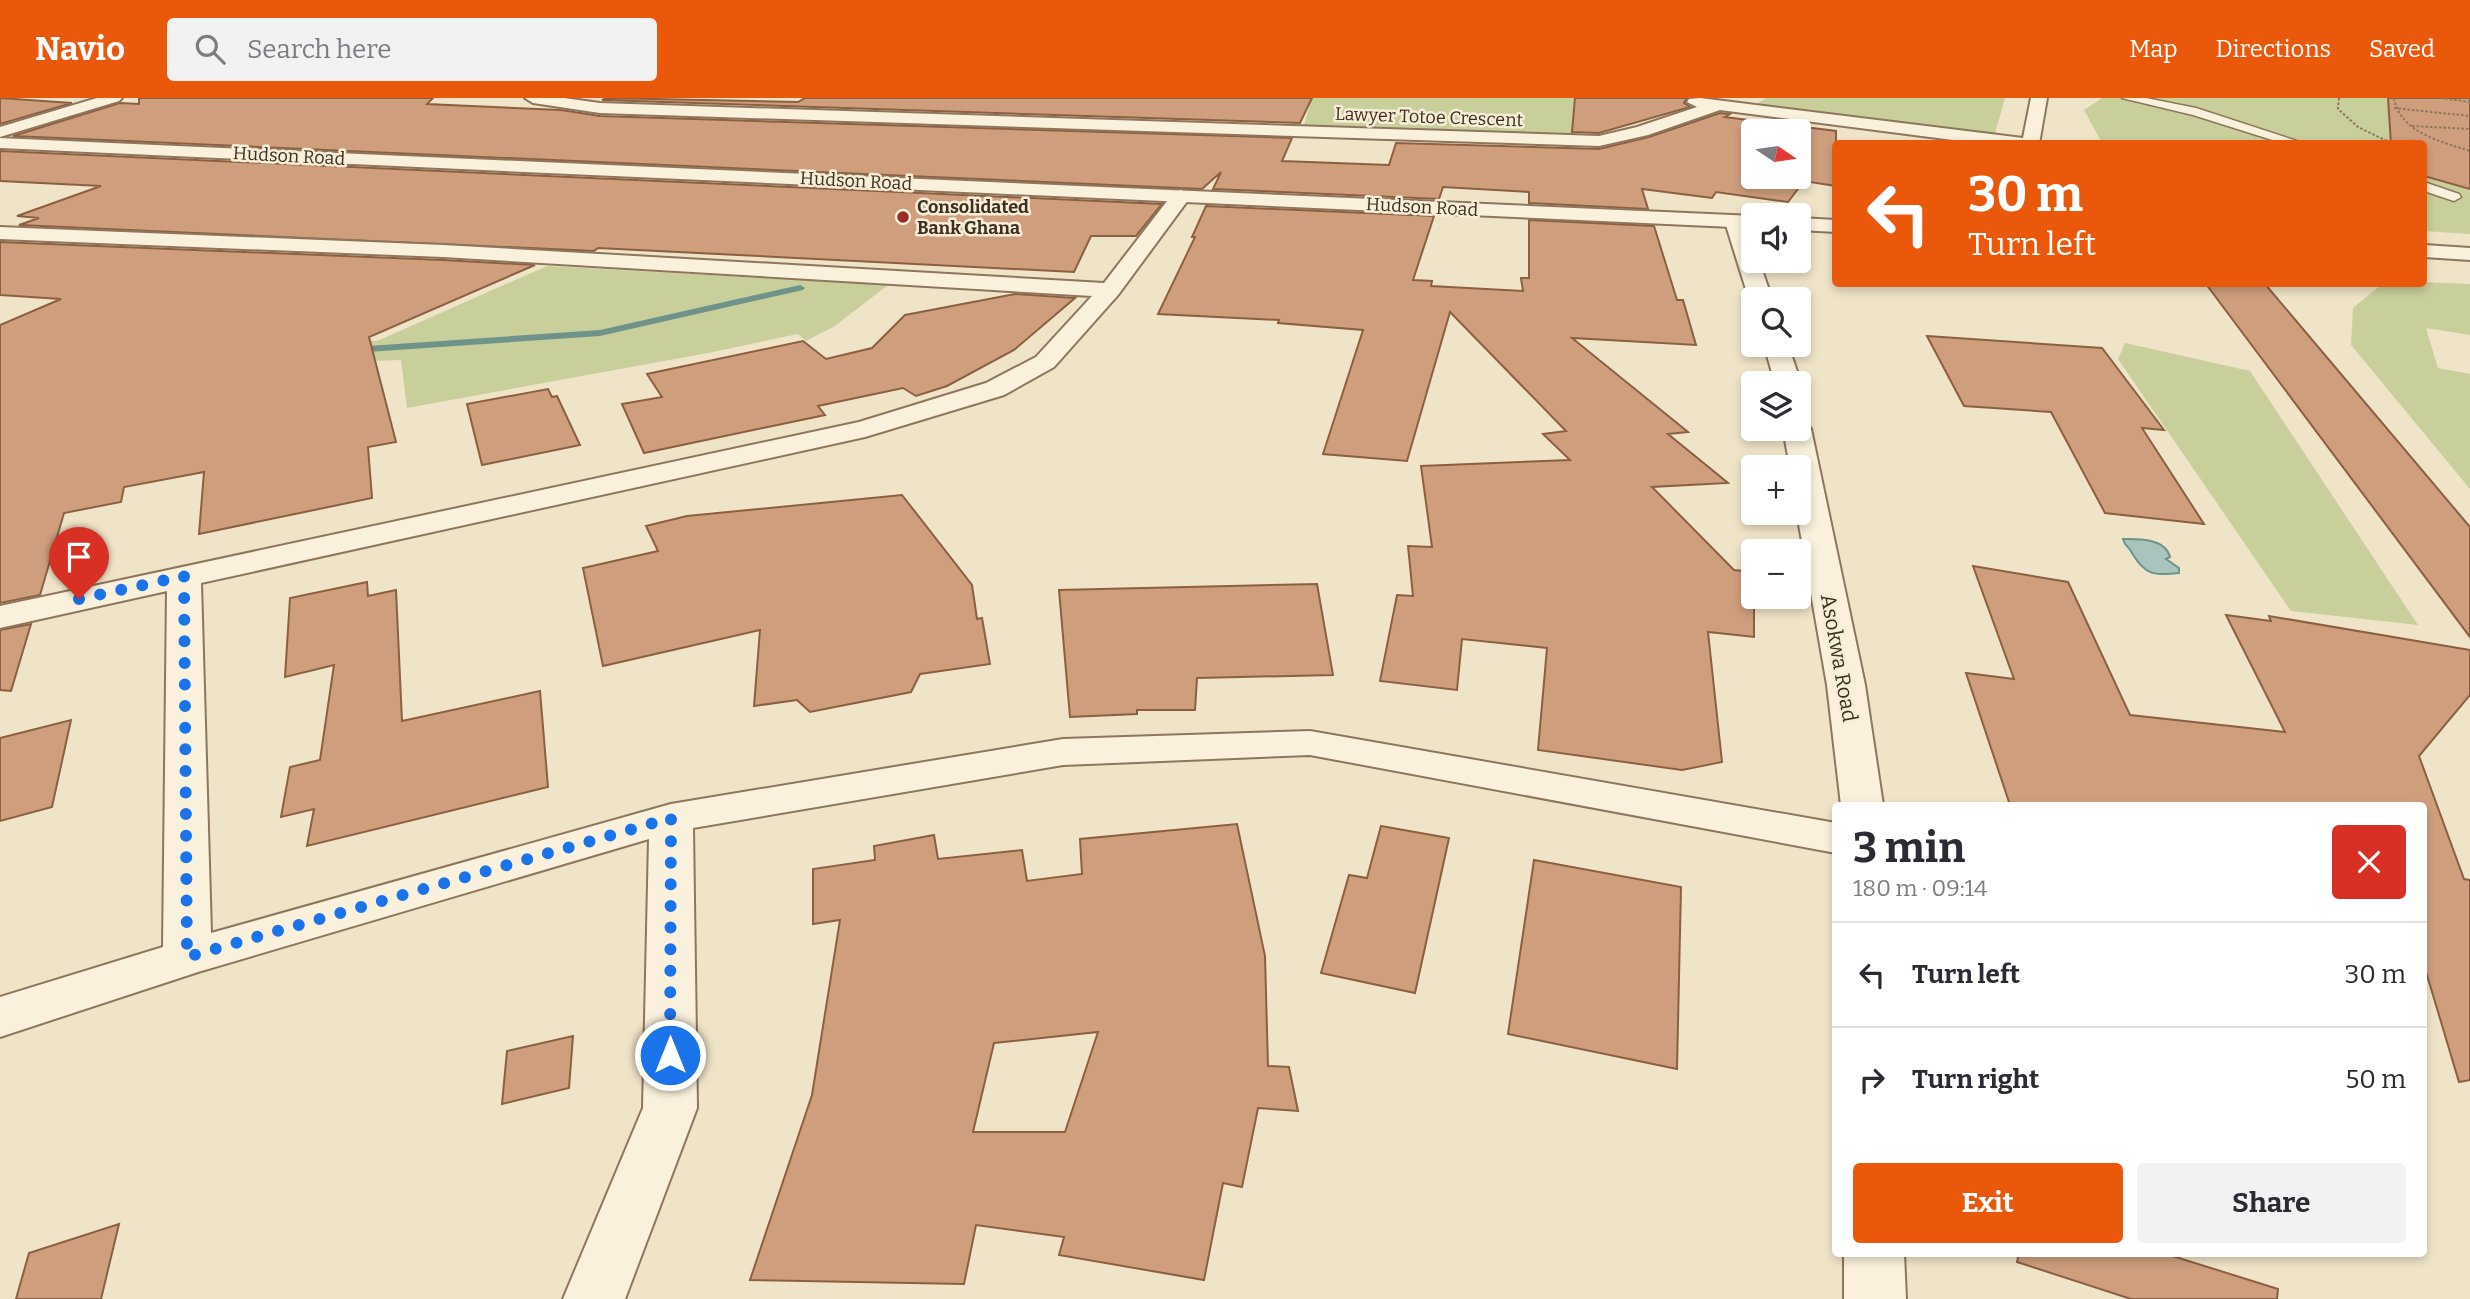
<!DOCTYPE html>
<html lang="en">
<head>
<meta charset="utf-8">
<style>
	body { margin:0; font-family:Bitter,serif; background:#f2f2f3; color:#2b2b33; height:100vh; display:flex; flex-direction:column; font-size:26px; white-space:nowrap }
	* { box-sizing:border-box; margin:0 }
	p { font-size:23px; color:#7c7c81 }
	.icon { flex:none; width:38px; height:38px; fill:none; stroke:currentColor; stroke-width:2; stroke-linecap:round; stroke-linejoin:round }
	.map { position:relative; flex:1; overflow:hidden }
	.side { position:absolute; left:1832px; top:704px; width:595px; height:455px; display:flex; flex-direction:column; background:#fff; border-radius:7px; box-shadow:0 4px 10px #0003 }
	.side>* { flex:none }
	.top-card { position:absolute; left:1832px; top:42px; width:595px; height:147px; border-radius:7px; box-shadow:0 4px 10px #0003; background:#ea580c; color:#fff; overflow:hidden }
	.needle { width:46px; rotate:103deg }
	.tools { position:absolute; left:1741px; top:21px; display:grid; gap:14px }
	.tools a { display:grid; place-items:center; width:70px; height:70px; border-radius:7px; background:#fff; box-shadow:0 4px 10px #0003; font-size:35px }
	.pin { position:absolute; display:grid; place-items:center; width:60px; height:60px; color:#fff; margin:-72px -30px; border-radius:50% 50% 50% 0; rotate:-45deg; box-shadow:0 0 7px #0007 }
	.pin .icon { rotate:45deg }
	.me { position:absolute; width:77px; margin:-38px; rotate:0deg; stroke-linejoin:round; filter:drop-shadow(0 0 5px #0008) }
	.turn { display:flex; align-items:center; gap:24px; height:147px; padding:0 21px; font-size:32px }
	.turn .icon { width:91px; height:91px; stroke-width:2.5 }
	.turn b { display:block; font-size:49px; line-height:60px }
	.round { display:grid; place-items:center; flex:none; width:74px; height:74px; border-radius:7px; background:#f2f2f3 }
	.overview { display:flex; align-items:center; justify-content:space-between; height:119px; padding:0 21px }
	h1 { font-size:42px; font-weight:700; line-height:52px }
	.action { display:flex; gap:14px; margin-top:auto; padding:14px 21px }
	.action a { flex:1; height:80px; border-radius:7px; background:#ea580c; color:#fff; font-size:28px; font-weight:700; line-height:80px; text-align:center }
	.action a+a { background:#f2f2f3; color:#2b2b33 }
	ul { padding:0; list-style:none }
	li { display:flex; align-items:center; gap:21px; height:105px; padding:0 21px; border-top:2px solid #e1e1e2 }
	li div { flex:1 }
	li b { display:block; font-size:26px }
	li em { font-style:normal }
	header { display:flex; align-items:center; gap:42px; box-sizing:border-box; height:98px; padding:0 35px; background:#ea580c; color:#fff }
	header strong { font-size:33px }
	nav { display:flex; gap:38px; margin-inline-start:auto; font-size:24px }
	.search { width:490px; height:63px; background:#f2f2f3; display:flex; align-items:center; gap:18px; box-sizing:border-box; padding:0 24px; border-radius:7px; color:#7c7c81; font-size:26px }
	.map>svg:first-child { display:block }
	.green { fill:#c9cf9b }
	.water { fill:#a9c4bc; stroke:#6f938a; stroke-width:2 }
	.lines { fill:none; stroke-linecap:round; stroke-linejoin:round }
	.stream { fill:#6f938a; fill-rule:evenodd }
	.building { fill:#cf9f7d; stroke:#8d5f41; stroke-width:2; fill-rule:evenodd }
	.service-casing { stroke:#8d765c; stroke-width:3 }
	.minor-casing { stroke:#8d765c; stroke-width:4 }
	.tertiary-casing { stroke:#8d765c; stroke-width:4 }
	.path { stroke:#8d765c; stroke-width:2; stroke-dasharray:2.5 2; stroke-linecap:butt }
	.service { fill:#faf1dc; fill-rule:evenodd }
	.minor { fill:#faf1dc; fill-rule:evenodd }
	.tertiary { fill:#faf1dc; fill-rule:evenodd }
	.route { stroke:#1a73e8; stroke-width:12; stroke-dasharray:0 21.6 }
	.poi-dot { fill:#9e2a2b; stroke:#f7eed8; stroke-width:2.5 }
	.labels { text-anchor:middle; stroke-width:5; stroke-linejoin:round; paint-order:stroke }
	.far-street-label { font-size:18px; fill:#3d2e20; stroke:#f7eed8 }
	.far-poi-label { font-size:18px; font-weight:bold; fill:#3d2e20; stroke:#f7eed8; text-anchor:start }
	.street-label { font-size:21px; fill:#3d2e20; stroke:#f7eed8 }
</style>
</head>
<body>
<header>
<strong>Navio</strong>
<div class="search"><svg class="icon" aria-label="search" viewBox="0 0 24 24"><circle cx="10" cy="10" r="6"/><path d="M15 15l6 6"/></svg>Search here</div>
<nav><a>Map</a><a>Directions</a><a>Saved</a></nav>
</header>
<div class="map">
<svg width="2470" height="1201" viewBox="0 0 2470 1201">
	<rect width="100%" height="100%" fill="#f0e4c8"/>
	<!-- green -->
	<path class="green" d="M1312,0h321l29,15c-60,29 -131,20 -196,17 -54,-2 -108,-3 -162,-5z
		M1767,0h238l-10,35 -26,1 -216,-28z
		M2102,0h368v136l-46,-3v-87l-322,-1 -18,-33z
		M547,168l341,19 -53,41 -29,15 -8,-7 -90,19 -301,55 -6,-48 -28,1 -100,-26 104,6z
		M2424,184l46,2v51l-44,-7 12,40 32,6v115l-119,-144 2,-37 29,-24z
		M2125,245l125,28 168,254 -127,-14 -173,-252z"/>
	<!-- water -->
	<path class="water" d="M2123,441c16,0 42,-1 47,18l-4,2 13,9v5c-25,3 -34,2 -47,-20 -3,-7 -7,-6 -9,-14z"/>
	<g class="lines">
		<!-- stream -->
		<path class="stream" d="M800,187l5,3 -2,2 -203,46 -247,17 -5,-3 5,-3 247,-17z"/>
	</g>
	<!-- building -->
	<path class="building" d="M0,0l72,5 -72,21z
		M139,0h294l-6,6 134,6 39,6 692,22 -10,23 107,4 7,-22 203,6 50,-12 71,-24 10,1 -5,3 111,14v55l-32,-5 -16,21 -72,-10 -4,6 -70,-9 6,20 -119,-6v-11l-86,-5 -4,12 -226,-10 8,-17 -19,17 -1189,-53 107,-33 19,1zM1754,33h45v46h-45z
		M607,0l191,4 7,-4h507l-12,25 -698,-23z
		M1575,0h112l-3,5 6,4 -91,26 -27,-1z
		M2388,0h82v91l-46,-13v-32h-33z
		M0,53l1162,53 -26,32h-45l-17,36 -476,-24 -4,3 -575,-26 20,-7 -22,-2 84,-30 -101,-5z
		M1206,108l228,10 -21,64 19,1 -1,5 92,5 -2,-13h8v-58l125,6 23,74h6l13,45 -124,-7 116,94 -20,2 60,49 -76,4 82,83 20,2v65l-46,-5 14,130 -40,8 -144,-20 9,-102 -85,-9 -5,51 -77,-9 17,-86 16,1 -5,-50 24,1 -11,-81 149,-6 -27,-26 23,-3 -116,-119 -43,149 -84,-7 40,-124 -85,-7 1,-3 -121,-6 37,-77h-3z
		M0,144l443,18 92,5 -166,72 27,105 -28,5 4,51 -173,36 5,-62 -80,15 -3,15 -57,11 -24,82 -40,8v-278l61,-26 -61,-4z
		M2206,186h59l205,243v110z
		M1015,196l60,4 -61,52 -67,36 -31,10 -13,-8 -85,18 7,9 -181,38 -22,-49 40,-7 -15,-23 156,-33 23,18 46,-11 33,-33z
		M1927,238l175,12 62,82 -22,-2 62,96 -99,-11 -54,-101 -87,-6z
		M548,291l4,8 5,-1 23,49 -98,20 -15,-61z
		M902,397l70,90 5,34 5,-1 8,46 -70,10 -9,18 -101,20 -13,-12 -43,6 6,-76 -157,36 -20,-98 75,-17 -12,-25 41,-10z
		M1973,468l95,16 62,133 155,17 -59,-117 45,6 -2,-5 201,34v45l-51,61 45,123 6,1v200l-11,2 -35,-117v-160h-414l-44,-132 48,6z
		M367,484l1,14 28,-6 6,131 138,-30 8,96 -241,59 7,-37 -33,8 9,-50 30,-7 14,-95 -49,12 5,-79z
		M1317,486l16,91 -136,3 -2,32h-58v4l-67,3 -11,-127z
		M31,526l-20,67 -11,-1v-60z
		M71,622l-19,87 -52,14v-83z
		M1237,726l28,132 3,110 21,1 9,44 -40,-3 -16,79 -19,-4 -19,97 -145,-25 5,-18 -88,-12 -12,59 -214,-4 62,-185 28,-175 -27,4v-55l62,-9 -1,-14 60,-11 4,24 84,-9 5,31 55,-7 -2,-35zM1098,934l-33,100h-92l21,-89z
		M1381,728l68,12 -34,155 -94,-20 28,-98 18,3z
		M1534,762l147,27 -4,182 -169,-35z
		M573,938l-4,52 -67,16 5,-53z
		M119,1126l-18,75h-85l13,-46z
		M2019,1155h144l115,36 -1,10h-146l-114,-37z"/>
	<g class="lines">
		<defs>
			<path id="service" d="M2122,0h24l50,10 110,36h-21l-92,-29z
				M2424,84l35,12 2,3 -7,4 -30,-10z"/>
			<path id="minor" d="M97,0h25l-3,3 -119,36v-10z
				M525,0h39l36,5 999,33 38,-9 60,-20 -10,-5 2,-3 11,-1 323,40 8,-40h16l-8,46h-55l-264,-34 -72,25 -49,11 -999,-33 -67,-10z
				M1181,92l10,6 -73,99 -64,72 -50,28 -139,42 -664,146 10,350 460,-129 392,-65 247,-8 526,92v30l-526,-98 -247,10 -370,63 4,280 -72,191h-62l80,-191 6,-269 -451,133 -198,65v-40l163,-50 4,-356 -167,37v-22l859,-184 127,-39 50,-26 56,-61 -649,-39 -443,-18v-12l443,18 661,38 70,-91z
				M1735,118l7,2c8,13 12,27 12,43h5l13,38h-18v5l-5,-5 -24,-77 3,-4z
				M1764,247h24l13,38 -2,3v-3h-24z
				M1799,323l8,2 4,6 54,256 18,120h-42l-14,-120 -30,-172 2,-46h-9l-7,-38h16z
				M1844,1155h60l2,46h-62z"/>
			<path id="tertiary" d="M0,40l1754,78v12l-1754,-80z
				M1799,120l37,2v12l-37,-2z
				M2424,147l46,3v12l-46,-3z"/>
		</defs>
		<!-- service casing -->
		<use href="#service" class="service-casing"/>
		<!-- minor casing -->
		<use href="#minor" class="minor-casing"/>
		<!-- tertiary casing -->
		<use href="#tertiary" class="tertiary-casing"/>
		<!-- path -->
		<path class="path" d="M2339,0l-1,11 20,18 35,17
			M2394,0c5,34 48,44 76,53
			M2441,0l29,4
			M2394,10l76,8
			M2412,28l58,3"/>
		<!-- service -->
		<use href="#service" class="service"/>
		<!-- minor -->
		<use href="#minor" class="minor"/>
		<!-- tertiary -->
		<use href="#tertiary" class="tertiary"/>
	</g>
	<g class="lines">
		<!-- route -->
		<path class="route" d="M79,501l105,-23 3,381 484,-139 -1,237"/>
	</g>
	<!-- markers -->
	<circle class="poi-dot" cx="903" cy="119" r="7"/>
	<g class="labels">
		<!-- far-street labels -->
		<g class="far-street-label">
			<text transform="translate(1429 19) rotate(2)" y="6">Lawyer Totoe Crescent</text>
			<text transform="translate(289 58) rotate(3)" y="6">Hudson Road</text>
			<text transform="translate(856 83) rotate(3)" y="6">Hudson Road</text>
			<text transform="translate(1422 109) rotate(3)" y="6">Hudson Road</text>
		</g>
		<!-- far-poi labels -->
		<g class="far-poi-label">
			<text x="917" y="115">Consolidated<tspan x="917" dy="21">Bank Ghana</tspan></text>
		</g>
		<!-- street labels -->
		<g class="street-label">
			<text transform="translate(1839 560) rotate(80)" y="7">Asokwa Road</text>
		</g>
	</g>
</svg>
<div class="tools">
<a><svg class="needle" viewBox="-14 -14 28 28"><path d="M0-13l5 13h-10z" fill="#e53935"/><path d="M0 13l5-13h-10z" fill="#7c7c81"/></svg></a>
<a><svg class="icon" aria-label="sound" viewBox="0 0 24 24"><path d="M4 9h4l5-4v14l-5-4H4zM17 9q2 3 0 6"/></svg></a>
<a><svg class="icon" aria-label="search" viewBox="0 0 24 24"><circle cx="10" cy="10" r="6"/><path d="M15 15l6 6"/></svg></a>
<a><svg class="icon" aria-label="layers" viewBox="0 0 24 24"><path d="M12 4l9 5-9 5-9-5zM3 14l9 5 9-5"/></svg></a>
<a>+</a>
<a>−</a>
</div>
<div class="pin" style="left:79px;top:501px;background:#d93025"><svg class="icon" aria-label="arrive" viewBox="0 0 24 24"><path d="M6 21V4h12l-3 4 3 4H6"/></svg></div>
<svg class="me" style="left:670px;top:957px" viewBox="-20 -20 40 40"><circle r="17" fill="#1a73e8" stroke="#fff" stroke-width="3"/><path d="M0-11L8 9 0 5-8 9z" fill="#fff"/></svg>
<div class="top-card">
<div class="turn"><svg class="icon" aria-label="left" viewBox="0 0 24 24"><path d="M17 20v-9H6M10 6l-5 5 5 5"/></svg><div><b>30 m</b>Turn left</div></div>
</div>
<section class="side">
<div class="overview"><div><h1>3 min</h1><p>180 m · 09:14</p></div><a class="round" style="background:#d93025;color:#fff"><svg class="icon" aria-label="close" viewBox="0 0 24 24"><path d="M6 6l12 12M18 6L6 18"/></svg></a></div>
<ul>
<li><svg class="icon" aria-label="left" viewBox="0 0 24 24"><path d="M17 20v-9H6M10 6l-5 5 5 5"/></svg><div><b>Turn left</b></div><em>30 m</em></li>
<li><svg class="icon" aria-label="right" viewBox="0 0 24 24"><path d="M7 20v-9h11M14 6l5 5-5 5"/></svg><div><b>Turn right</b></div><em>50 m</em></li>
</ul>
<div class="action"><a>Exit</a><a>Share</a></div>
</section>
</div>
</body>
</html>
